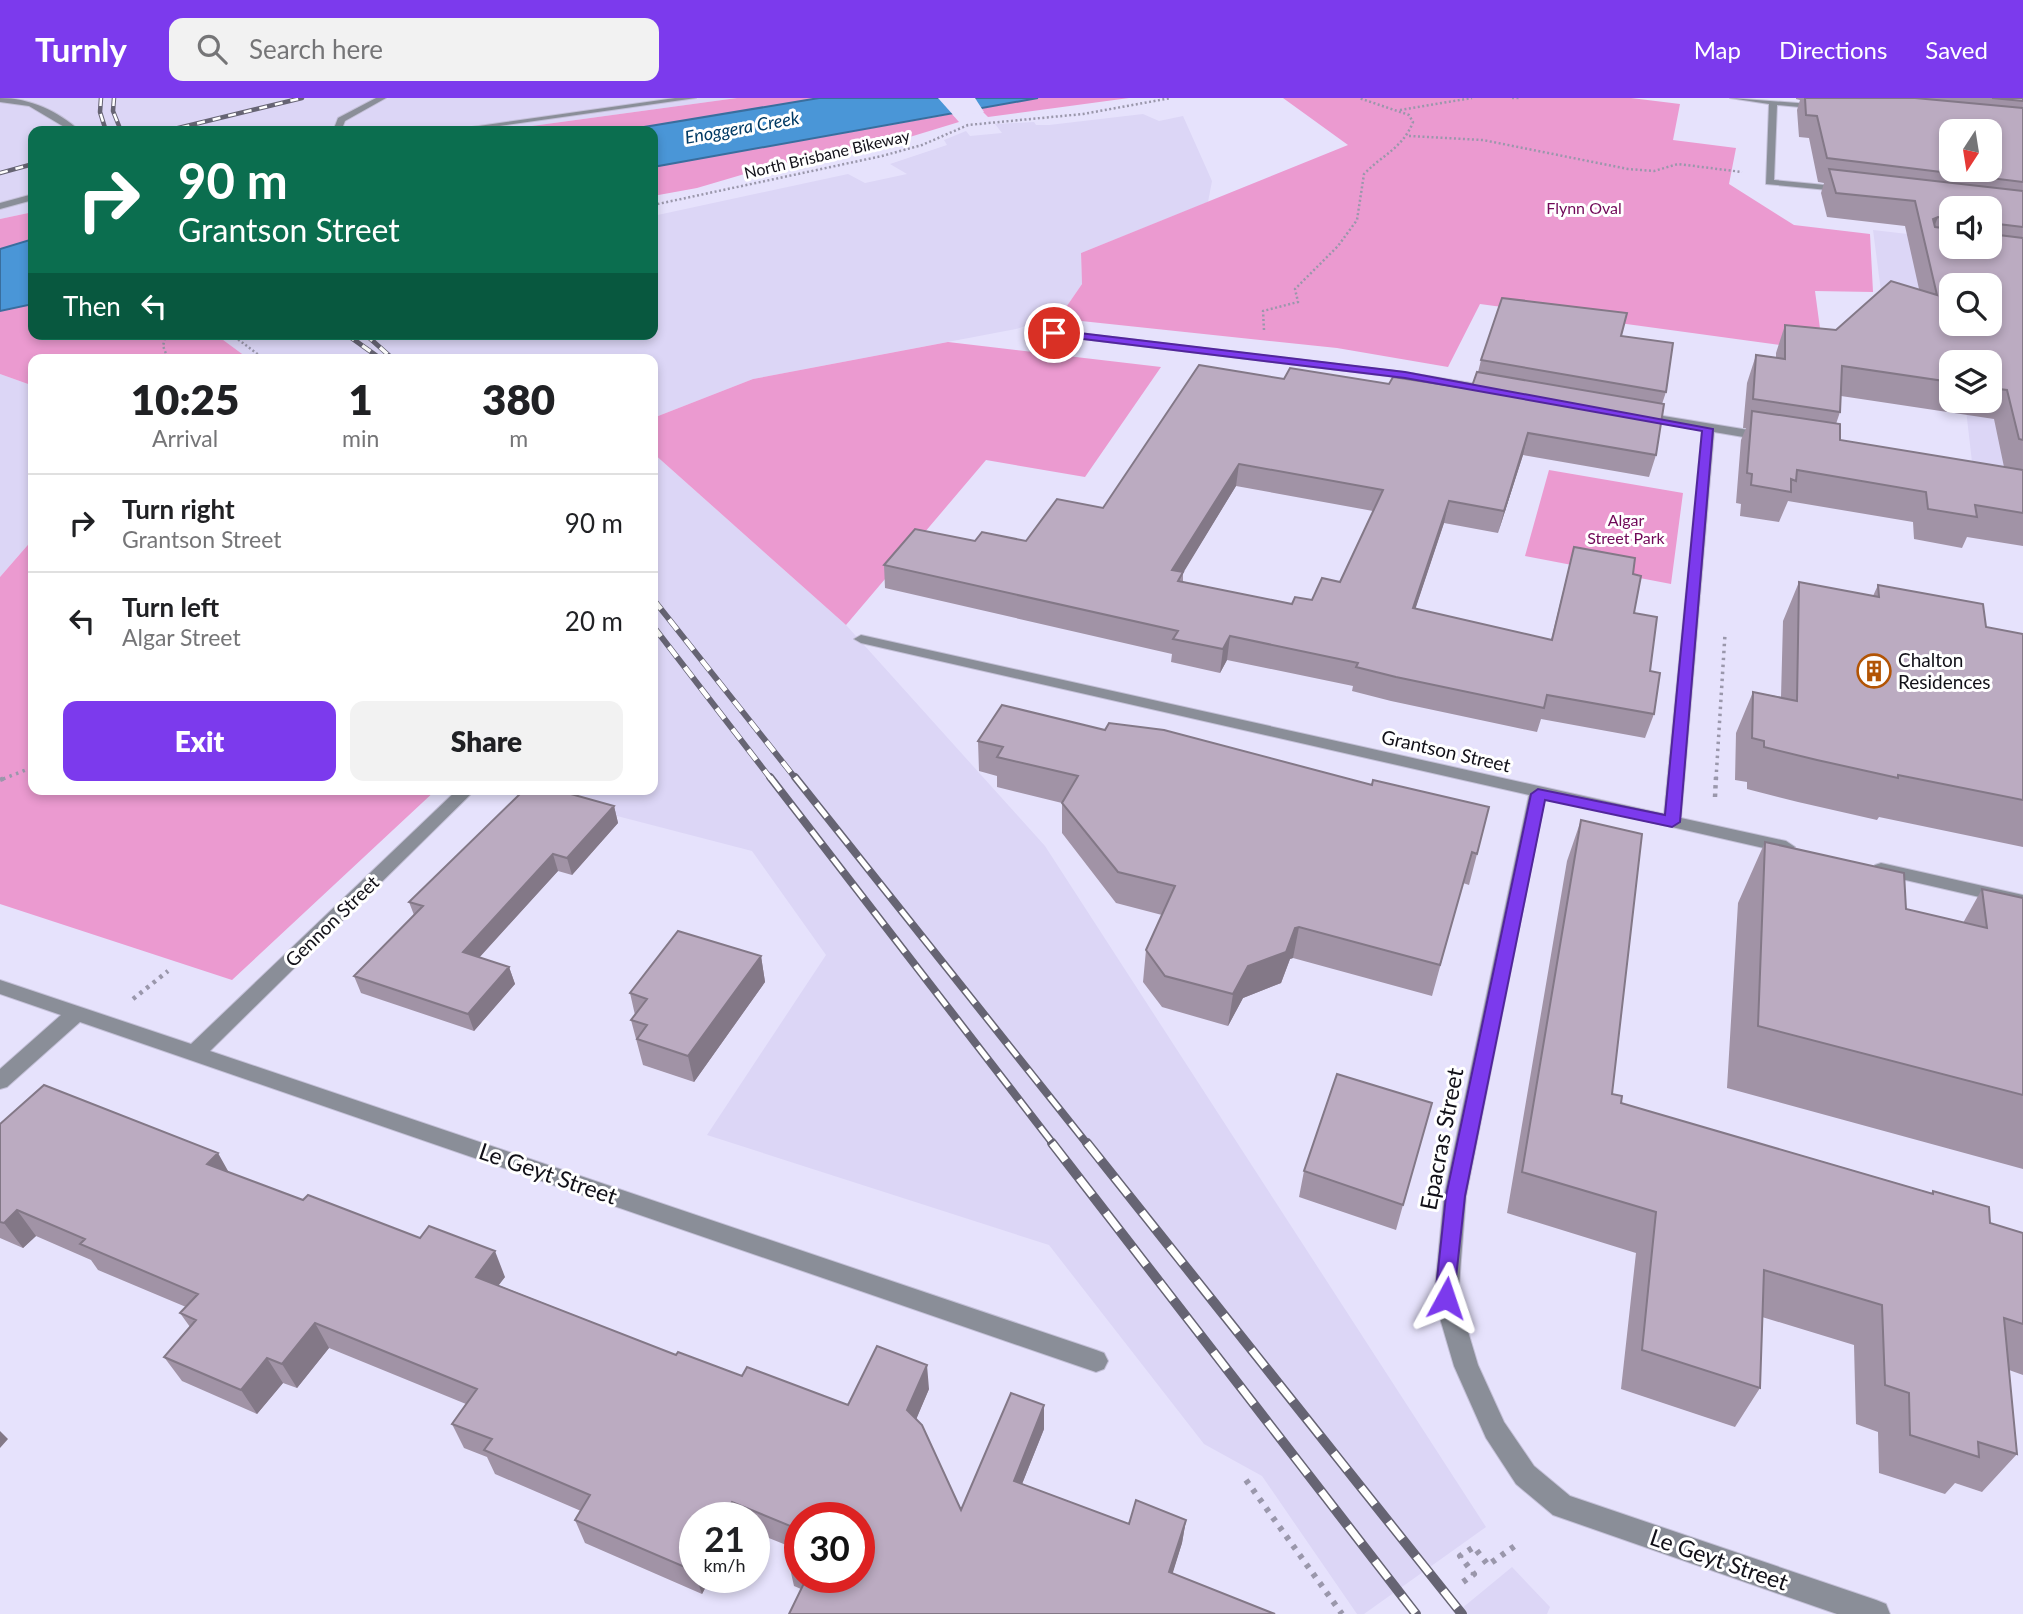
<!DOCTYPE html>
<html lang="en">
<head>
<meta charset="utf-8">
<style>
	body { margin:0; font-family:Lato,sans-serif; background:#f2f2f2; color:#202124; height:100vh; display:flex; flex-direction:column; font-size:26px; white-space:nowrap }
	* { box-sizing:border-box; margin:0 }
	p { font-size:23px; color:#757577 }
	.icon { flex:none; width:38px; height:38px; fill:none; stroke:currentColor; stroke-width:2; stroke-linecap:round; stroke-linejoin:round }
	.map { position:relative; flex:1; overflow:hidden }
	.details { position:absolute; left:28px; top:256px; width:630px; height:441px; display:flex; flex-direction:column; background:#fff; border-radius:14px; box-shadow:0 4px 10px #0003 }
	.details>* { flex:none }
	.guide { position:absolute; left:28px; top:28px; width:630px; height:214px; border-radius:14px; box-shadow:0 4px 10px #0003; background:#0b6e4f; color:#fff; overflow:hidden }
	.needle { width:46px; rotate:192deg }
	.buttons { position:absolute; left:1939px; top:21px; display:grid; gap:14px }
	.buttons a { display:grid; place-items:center; width:63px; height:63px; border-radius:14px; background:#fff; box-shadow:0 4px 10px #0003; font-size:35px }
	.speed { position:absolute; left:679px; top:1404px; display:flex; gap:14px; font-size:35px; font-weight:700; text-align:center }
	.speed>* { display:grid; place-content:center; width:91px; height:91px; border-radius:50%; background:#fff; box-shadow:0 4px 10px #0003; line-height:1 }
	.speed small { font-size:18px; font-weight:400 }
	.speed .limit { border:10px solid #d22; background:#fff; color:#111 }
	.pin { position:absolute; display:grid; place-items:center; width:60px; height:60px; color:#fff; margin:-30px; border:4px solid #fff; border-radius:50%; box-shadow:0 2px 7px #0007 }
	.me { position:absolute; width:77px; margin:-38px; rotate:5deg; stroke-linejoin:round; filter:drop-shadow(0 0 5px #0008) }
	.turn { display:flex; align-items:center; gap:24px; height:147px; padding:0 35px; font-size:32px }
	.turn .icon { width:91px; height:91px; stroke-width:2.5 }
	.turn b { display:block; font-size:49px; line-height:60px }
	.then { display:flex; align-items:center; height:66px; padding:0 35px; background:#0003; gap:14px; font-size:26px }
	.eta { display:flex; justify-content:space-evenly; align-items:center; height:119px; text-align:center }
	.eta b { font-size:42px; font-weight:800; line-height:49px }
	.action { display:flex; gap:14px; margin-top:auto; padding:14px 35px }
	.action a { flex:1; height:80px; border-radius:14px; background:#7c3aed; color:#fff; font-size:28px; font-weight:800; line-height:80px; text-align:center }
	.action a+a { background:#f2f2f2; color:#202124 }
	ul { padding:0; list-style:none }
	li { display:flex; align-items:center; gap:21px; height:98px; padding:0 35px; border-top:2px solid #e0e0e0 }
	li div { flex:1 }
	li b { display:block; font-size:26px }
	li em { font-style:normal }
	header { display:flex; align-items:center; gap:42px; box-sizing:border-box; height:98px; padding:0 35px; background:#7c3aed; color:#fff }
	header strong { font-size:33px }
	nav { display:flex; gap:38px; margin-inline-start:auto; font-size:24px }
	.search { width:490px; height:63px; background:#f2f2f2; display:flex; align-items:center; gap:18px; box-sizing:border-box; padding:0 24px; border-radius:14px; color:#757577; font-size:26px }
	.map>svg:first-child { display:block }
	.built { fill:#dcd6f6 }
	.green { fill:#eb9ad0 }
	.water { fill:#4a96d7; stroke:#396e9e; stroke-width:2 }
	.pier { fill:#e6e2fc }
	.lines { fill:none; stroke-linecap:round; stroke-linejoin:round }
	.lane-casing { stroke:#c4c0d8; stroke-width:2 }
	.street-casing { stroke:#c4c0d8; stroke-width:2 }
	.path-far3 { stroke:#9a97ab; stroke-width:2.5; stroke-dasharray:2 2.5; stroke-linecap:butt }
	.path-far2 { stroke:#9a97ab; stroke-width:3.5; stroke-dasharray:2.5 4.5; stroke-linecap:butt }
	.path-far1 { stroke:#9a97ab; stroke-width:4.5; stroke-dasharray:3.5 5; stroke-linecap:butt }
	.path { stroke:#9a97ab; stroke-width:6; stroke-dasharray:4.5 7; stroke-linecap:butt }
	.lane { fill:#8a8e98; fill-rule:evenodd }
	.street { fill:#8a8e98; fill-rule:evenodd }
	.rail-far4-casing { stroke:#666473; stroke-width:4.5 }
	.rail-far3-casing { stroke:#666473; stroke-width:5 }
	.rail-far2-casing { stroke:#666473; stroke-width:6 }
	.rail-far1-casing { stroke:#666473; stroke-width:8 }
	.rail-casing { stroke:#666473; stroke-width:10 }
	.rail-far4 { stroke:#fff; stroke-width:2.5; stroke-dasharray:8; stroke-linecap:butt }
	.rail-far3 { stroke:#fff; stroke-width:3.5; stroke-dasharray:10; stroke-linecap:butt }
	.rail-far2 { stroke:#fff; stroke-width:4.5; stroke-dasharray:13; stroke-linecap:butt }
	.rail-far1 { stroke:#fff; stroke-width:5; stroke-dasharray:17; stroke-linecap:butt }
	.rail { stroke:#fff; stroke-width:7; stroke-dasharray:22; stroke-linecap:butt }
	.wall { fill:#a193a6; fill-rule:evenodd }
	.shaded-wall { fill:#837887 }
	.building { fill:#bbabc1; stroke:#837887; stroke-width:2; fill-rule:evenodd }
	.route { fill:#7c3aed; stroke:#51269a; stroke-width:2 }
	.labels { text-anchor:middle; stroke-width:6; stroke-linejoin:round; paint-order:stroke }
	.far-street-label { font-size:16px; fill:#111018; stroke:#fff }
	.far-park-label { font-size:16px; fill:#700958; stroke:#fff }
	.far-water-label { font-size:18px; font-style:italic; fill:#003a64; stroke:#fff }
	.poi-label { font-size:19px; fill:#111018; stroke:#fff; text-anchor:start }
	.street-label { font-size:19px; fill:#111018; stroke:#fff }
	.near-street-label { font-size:23px; fill:#111018; stroke:#fff }
</style>
</head>
<body>
<header>
<strong>Turnly</strong>
<div class="search"><svg class="icon" aria-label="search" viewBox="0 0 24 24"><circle cx="10" cy="10" r="6"/><path d="M15 15l6 6"/></svg>Search here</div>
<nav><a>Map</a><a>Directions</a><a>Saved</a></nav>
</header>
<div class="map">
<svg width="2023" height="1516" viewBox="0 0 2023 1516">
	<rect width="100%" height="100%" fill="#e6e2fc"/>
	<!-- built -->
	<path class="built" d="M0,0h737l-241,33h-463v81l-33,7z
		M1143,16l16,7 24,-5 29,65 -4,21 -127,51 1,31 -22,32 -44,13 -263,50 -100,39v-59h-404l-34,-25h438v-118l195,-42 17,9 42,-9 -17,-10 57,-19 -3,-5 22,-9 4,5 32,-3 -7,-9 39,-2 2,3h13z
		M1873,132l78,9v8h39l33,223 -51,-8 -7,-61h25v-116h-39l-69,14z
		M0,276l28,10 5,33v122l-33,38z
		M653,355l193,172 199,221 441,681 -122,87h-7l-95,-138 -58,-32 -155,-199 -342,-110 119,-180 -74,-104 -239,-62h140z
		M1512,1469l38,40 -3,7h-92z"/>
	<!-- green -->
	<path class="green" d="M737,0h82l-199,33h-124z
		M1038,0h91l-141,19 -8,-8z
		M1283,0h348l49,6 -7,36 63,8 -7,36 65,41 76,9 3,58 -58,-1 8,60 -343,-47 -32,63 -111,-19 -284,-30 7,-2 22,-32 -1,-31 267,-108z
		M952,16l7,8 -92,28 -92,15 -78,23 -44,8v-29z
		M33,114v27l-33,10v-30z
		M33,206v30h182l34,25h-216v58l-5,-33 -28,-10v-63z
		M948,244l213,25 -76,110 -99,-17 -140,165 -193,-172v-35l100,-39z
		M1549,372l134,23 -12,91 -146,-28z
		M33,441v250h404l-205,191 -232,-76v-327z"/>
	<!-- water -->
	<path class="water" d="M819,0h219l-385,69v-36h-33z
		M33,141v65l-33,7v-62z"/>
	<!-- pier -->
	<path class="pier" d="M938,0h37l9,14 -29,5z"/>
	<g class="lines">
		<defs>
			<path id="lane" d="M0,0c30,0 58,13 80,33h-9l-42,-25 -29,-4z
				M376,0h10l-41,23 -4,10h-8l5,-13z
				M675,0h21l-232,33h-20z
				M33,96v6l-33,9v-6z"/>
			<path id="street" d="M1730,0l94,7 -3,4 -44,-4 -3,75 72,7 3,5 -83,-8 3,-80z
				M1054,232l350,42 91,15 6,3 -6,3 -91,-15 -354,-43 -1,-2z
				M1639,314l128,21 6,4 -6,4 -53,-9 -33,386 105,23 9,6 -9,6 -241,-55 -79,398 -8,102 20,67 26,57 30,44 36,30 306,104 10,4 4,10h-53l-284,-99 -37,-31 -30,-46 -32,-72 -20,-68 10,-102 85,-401 -668,-152 -7,-4 7,-4 803,179 38,-384 -67,-11v-6z
				M458,691h18l-266,262 886,299 8,3 4,8 -4,8 -8,3 -1016,-350 -73,65 -7,2v-20l61,-54 -61,-21v-14l191,64z
				M1881,765l142,32v12l-148,-34 -3,-4 3,-4z"/>
		</defs>
		<!-- lane casing -->
		<use href="#lane" class="lane-casing"/>
		<!-- street casing -->
		<use href="#street" class="street-casing"/>
		<!-- path-far3 -->
		<path class="path-far3" d="M1512,0h7
			M1400,12l72,-12
			M1409,38l74,4 145,29 26,2 24,-7 64,8
			M653,107l229,-49 40,-11 46,-20 115,-11 88,-16
			M1264,232l-1,-19 35,-9 -3,-13 43,-43 19,-26 7,-46c18,-19 39,-26 49,-52l-4,-7 -50,-17
			M166,236l-3,12 5,13
			M231,236l33,25"/>
		<!-- path-far2 -->
		<path class="path-far2" d="M3,681l30,-12
			M1716,681l9,-145"/>
		<!-- path-far1 -->
		<path class="path-far1" d="M0,682l7,-3
			M1715,699l1,-20
			M133,901l35,-28"/>
		<!-- path -->
		<path class="path" d="M1246,1382l96,134
			M1463,1484l11,-8 -14,-18 14,-9 14,18 31,-22"/>
		<!-- lane -->
		<use href="#lane" class="lane"/>
		<!-- street -->
		<use href="#street" class="street"/>
		<defs>
			<path id="rail-far4" d="M101,0l-1,14 6,19
				M114,0l-1,13 8,20
				M166,33l136,-33
				M0,75l33,-9"/>
			<path id="rail-far3" d="M346,236l35,25
				M365,236l28,25"/>
			<path id="rail-far2" d="M653,501l143,180
				M653,528l118,153"/>
			<path id="rail-far1" d="M770,679l284,368
				M795,679l293,368"/>
			<path id="rail" d="M1052,1045l364,471
				M1087,1045l375,471"/>
		</defs>
		<!-- rail-far4 casing -->
		<use href="#rail-far4" class="rail-far4-casing"/>
		<!-- rail-far3 casing -->
		<use href="#rail-far3" class="rail-far3-casing"/>
		<!-- rail-far2 casing -->
		<use href="#rail-far2" class="rail-far2-casing"/>
		<!-- rail-far1 casing -->
		<use href="#rail-far1" class="rail-far1-casing"/>
		<!-- rail casing -->
		<use href="#rail" class="rail-casing"/>
		<!-- rail-far4 -->
		<use href="#rail-far4" class="rail-far4"/>
		<!-- rail-far3 -->
		<use href="#rail-far3" class="rail-far3"/>
		<!-- rail-far2 -->
		<use href="#rail-far2" class="rail-far2"/>
		<!-- rail-far1 -->
		<use href="#rail-far1" class="rail-far1"/>
		<!-- rail -->
		<use href="#rail" class="rail"/>
	</g>
	<!-- wall -->
	<path class="wall" d="M1796,0h227v448l-56,-9 -5,11 -48,-9 -1,-17 -125,-21 -9,21 -39,-6 1,-12 -5,-1 5,-63 5,-12h-3l4,-45 9,-28 20,3v-5l9,-28 51,5 83,-41 -14,-63 -78,-9 -6,-24 3,-10 -6,-1 -9,-44 -10,-1 -2,-27 3,-10 -4,-1zM1951,110h39v39h-39zM1951,264h39v39h-39zM1841,298l153,23 10,48 -164,-27 -4,-16 4,-12z
		M1621,238l45,56 -4,12 -6,51 -7,22 -126,-22 -25,78 -54,-10 -29,86 136,31 23,-93 59,27 1,39 16,58 4,43 -9,24 -104,-19 -4,13 -146,-31 -39,-10 1,-5 -126,-26 -7,13 -49,-11 1,-8 -287,-66 -1,-23 91,-24h51l77,-33 181,-129 187,10 7,-17 3,-12zM1236,388l137,25 -33,71 -28,18 -20,4 -109,-22v-10z
		M1799,484l74,14 5,-11 108,42 37,7v213l-144,-30 -2,3 -79,-18 -51,-13v-7l-12,-2 1,-47 17,-41 28,5 2,-76z
		M978,643l499,113 -8,31 -6,-2 -31,113 -139,-38 -3,1 -9,24 -38,15 -15,28 -66,-19 -19,-25 3,-32 16,-35 -46,-12 -54,-70v-30l-65,-16v-11l-18,-5z
		M614,708l4,17 -46,52 -14,-4 -79,86 30,10 6,17 -41,47 -113,-38 -7,-17 60,-61 -5,-13z
		M1581,722l31,274 9,9 310,90 2,-2 57,32 33,10v142l-14,-5 8,84 -35,38 -27,-9 -10,11 -66,-21 -1,-41 -22,-8 -2,-79 -92,-28 -2,71 -25,39 -114,-38 15,-136 -129,-40 60,-352z
		M1765,744l141,67 57,14 19,-34 41,9v271l-296,-81 11,-185z
		M761,858l4,26 -71,100 -51,-17 -12,-45 4,-5 -5,-22z
		M0,1026l229,48 276,105 -7,8 178,70 66,21 106,29 81,-16 -13,30 45,91 83,-105v24l-22,55 107,40 57,-4 -4,23 -10,31 103,40h-486l12,-25 -7,-3 -5,-22 7,-15 -42,-17v-15h-59v60h16l-9,17 -117,-51 -10,-23 6,-9 -86,-37 -8,-17 -23,-9 -12,-24 14,-20 -137,-56 -32,40 -14,-5 -26,31 -75,-33 -18,-24 26,-30 -10,-14 6,-6 -88,-37 -7,-10 -55,-24 -13,12 -23,-10zM800,1419l59,60h-59z
		M1304,1073l99,34 -7,25 -97,-33z"/>
	<!-- shaded-wall -->
	<path class="shaded-wall" d="M1938,119l-10,25 5,-23z
		M1528,335l-5,22 -25,78 6,-22z
		M1239,366l-3,22 -65,107 1,-23z
		M1449,403l-5,22 -36,108 5,-23z
		M1230,538l-3,24 -7,13 3,-24z
		M614,708l4,17 -46,52 -5,-17z
		M553,756l5,17 -89,98 -6,-17z
		M1299,829l-6,31 -3,1 -9,24 -38,15 -15,28 5,-32 15,-28 47,-38z
		M761,858l4,26 -71,100 -6,-26z
		M509,869l6,17 -41,47 -6,-17z
		M218,1055l14,25 -25,-14z
		M17,1112l19,26 -13,12 -19,-25z
		M495,1153l10,26 -19,25 -10,-25z
		M315,1225l14,25 -32,40 -15,-24z
		M267,1260l16,25 -26,31 -16,-24z
		M927,1267l2,24 -19,45 -3,-24z
		M1044,1307v24l-30,75v-23z
		M0,1333l8,8 -8,9z
		M732,1404l4,15h-12z
		M1186,1422l-4,23 -16,52 3,-23z
		M696,1479h15l-9,17z"/>
	<!-- building -->
	<path class="building" d="M1805,0h110l108,10v74l-196,-24 -10,-42 -11,-1zM1951,33h39v39h-39z
		M1992,0h31v3z
		M1829,71l194,22v36l-33,-4v-15h-39v11l-13,-2 -5,2 2,8 16,2v18h39v-13l33,4v202l-4,-1 -12,-49 -17,-2v-26h-39v20l-109,-16 -2,46 -87,-13 3,-44 29,4v-34l51,5 55,-49 46,14 -22,-94 -79,-8zM1951,187h39v39h-39z
		M1502,200l125,15 -6,23 52,7 -7,49 -185,-32z
		M1199,267l85,14 6,-11 99,16 4,-7 78,12 6,-17 187,32 -8,51 -128,-22 -24,78 -55,-10 -36,107 139,32 22,-93 61,11 -2,16 8,2 -7,37 23,4 -7,54 10,2 -6,41 -107,-19 -3,13 -148,-31 -40,-10 2,-4 -128,-27 -7,13 -50,-10 5,-8 -294,-66 31,-36 60,12 7,-9 44,9 31,-42 46,9zM1239,366l144,26 -43,92 -18,-4 -10,22 -17,-3 -3,7 -114,-23 5,-9 -11,-2z
		M1752,313l88,13v16l183,30v43l-48,-8 2,12 -49,-8 -2,-17 -129,-22 -1,11 -5,-2v13l-40,-7 1,-11 -5,-1z
		M1799,484l80,15 -1,-12 105,19 3,23 37,7v166l-125,-25v3l-81,-18 -53,-13v-6l-12,-3 1,-46 44,9z
		M1002,607l103,25 4,-7 55,7 208,55 1,-5 116,27 -12,47 -5,-2 -32,113 -141,-38 -4,1 -9,24 -38,14 -15,28 -68,-18 -19,-26 29,-64 -57,-14 -56,-69 16,-27 -81,-19 6,-10 -25,-6z
		M525,691h28l61,17 -47,52 -14,-4 -90,98 46,15 -41,47 -114,-38 69,-70 -14,-4z
		M1581,722l61,14 -30,260 10,2 -1,7 312,91v-3l56,16 1,16 33,10v91l-19,-6 13,136 -39,-12 1,15 -69,-22 -1,-42 -24,-8 -3,-80 -118,-35 -4,118 -118,-38 14,-138 -134,-40z
		M1765,744l139,31 2,36 81,19 -5,-39 41,9v197l-265,-69z
		M678,833l83,25 -73,100 -51,-17 10,-14 -16,-5 16,-21 -17,-6z
		M1337,976l95,29 -29,102 -99,-34z
		M44,987l174,68 -11,11 96,36 5,-5 112,43 9,-12 66,25 -19,26 200,78 2,-3 64,24 5,-9 101,38 29,-59 50,19 -20,45 15,15 39,85 50,-117 33,12 -30,76 115,43 7,-24 50,20 -17,52 106,42h-486l18,-37h52v-60h-59v13l-68,-28 -8,15h-29l-1,54 -119,-51 15,-25 -106,-45 8,-11 -40,-15 25,-35 -162,-66 -33,41 -15,-6 -26,32 -77,-33 32,-37 -16,-7 18,-19 -118,-50 5,-5 -68,-29 -13,13 -4,-1v-98z
		M800,1443v27l-11,-4z"/>
	<!-- route -->
	<path class="route" d="M1054,232l351,42 308,57 -33,393 -8,5 -127,-27 -80,396 -12,109 -7,2 -8,-2 -3,-7 11,-102 85,-402 7,-5 127,26 37,-384 -297,-53 -355,-43z"/>
	<!-- icons -->
	<defs>
		<symbol id="building-ring" viewBox="-11 -11 22 22"><circle r="9.5" fill="#fff" stroke="#b25404" stroke-width="1.5"/><path d="M-4-6H4V6H1V3H-1V6H-4ZM-2.5-4.3h1.7v1.8h-1.7ZM.8-4.3h1.7v1.8H.8ZM-2.5-1h1.7V.8h-1.7ZM.8-1h1.7V.8H.8Z" fill="#b25404"/></symbol>
	</defs>
	<g fill-rule="evenodd">
		<use href="#building-ring" x="1855" y="554" width="38" height="38"/>
	</g>
	<g class="labels">
		<!-- far-street labels -->
		<g class="far-street-label">
			<text transform="translate(827 56) rotate(-13)" y="6">North Brisbane Bikeway</text>
		</g>
		<!-- far-park labels -->
		<g class="far-park-label">
			<text x="1584" y="116">Flynn Oval</text>
			<text x="1626" y="428">Algar<tspan x="1626" dy="18">Street Park</tspan></text>
		</g>
		<!-- far-water labels -->
		<g class="far-water-label">
			<text transform="translate(742 30) rotate(-10)" y="6">Enoggera Creek</text>
		</g>
		<!-- poi labels -->
		<g class="poi-label">
			<text x="1898" y="569">Chalton<tspan x="1898" dy="22">Residences</tspan></text>
		</g>
		<!-- street labels -->
		<g class="street-label">
			<text transform="translate(1446 653) rotate(13)" y="7">Grantson Street</text>
			<text transform="translate(332 823) rotate(-44)" y="7">Gennon Street</text>
		</g>
		<!-- near-street labels -->
		<g class="near-street-label">
			<text transform="translate(1442 1041) rotate(-79)" y="8">Epacras Street</text>
			<text transform="translate(548 1076) rotate(19)" y="8">Le Geyt Street</text>
			<text transform="translate(1719 1462) rotate(19)" y="8">Le Geyt Street</text>
		</g>
	</g>
</svg>
<div class="buttons">
<a><svg class="needle" viewBox="-14 -14 28 28"><path d="M0-13l5 13h-10z" fill="#e53935"/><path d="M0 13l5-13h-10z" fill="#757577"/></svg></a>
<a><svg class="icon" aria-label="sound" viewBox="0 0 24 24"><path d="M4 9h4l5-4v14l-5-4H4zM17 9q2 3 0 6"/></svg></a>
<a><svg class="icon" aria-label="search" viewBox="0 0 24 24"><circle cx="10" cy="10" r="6"/><path d="M15 15l6 6"/></svg></a>
<a><svg class="icon" aria-label="layers" viewBox="0 0 24 24"><path d="M12 4l9 5-9 5-9-5zM3 14l9 5 9-5"/></svg></a>
</div>
<div class="speed"><div>21<small>km/h</small></div><div class="limit">30</div></div>
<div class="pin" style="left:1054px;top:235px;background:#d93025"><svg class="icon" aria-label="arrive" viewBox="0 0 24 24"><path d="M6 21V4h12l-3 4 3 4H6"/></svg></div>
<svg class="me" style="left:1446px;top:1200px" viewBox="-20 -20 40 40"><path d="M0-17L14 15 0 8-14 15z" fill="#7c3aed" stroke="#fff" stroke-width="4"/></svg>
<div class="guide">
<div class="turn"><svg class="icon" aria-label="right" viewBox="0 0 24 24"><path d="M7 20v-9h11M14 6l5 5-5 5"/></svg><div><b>90 m</b>Grantson Street</div></div>
<div class="then">Then<svg class="icon" aria-label="left" viewBox="0 0 24 24"><path d="M17 20v-9H6M10 6l-5 5 5 5"/></svg></div>
</div>
<section class="details">
<div class="eta">
<div><b>10:25</b><p>Arrival</p></div>
<div><b>1</b><p>min</p></div>
<div><b>380</b><p>m</p></div>
</div>
<ul>
<li><svg class="icon" aria-label="right" viewBox="0 0 24 24"><path d="M7 20v-9h11M14 6l5 5-5 5"/></svg><div><b>Turn right</b><p>Grantson Street</p></div><em>90 m</em></li>
<li><svg class="icon" aria-label="left" viewBox="0 0 24 24"><path d="M17 20v-9H6M10 6l-5 5 5 5"/></svg><div><b>Turn left</b><p>Algar Street</p></div><em>20 m</em></li>
</ul>
<div class="action"><a>Exit</a><a>Share</a></div>
</section>
</div>
</body>
</html>
